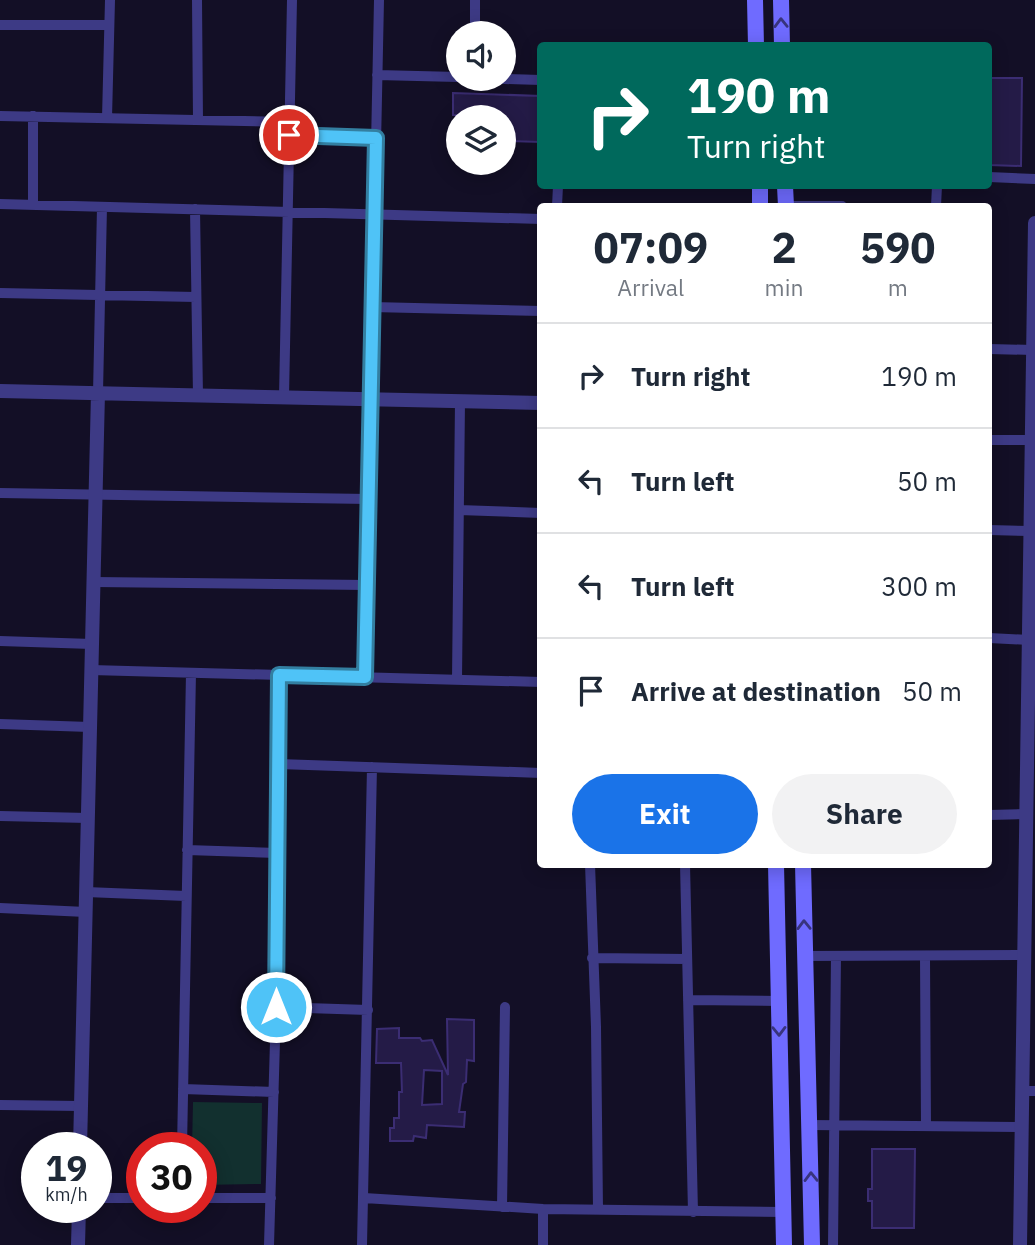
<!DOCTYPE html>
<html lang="en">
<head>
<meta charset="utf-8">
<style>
	body { margin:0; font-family:"IBM Plex Sans",sans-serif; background:#f2f2f3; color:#1f2937; height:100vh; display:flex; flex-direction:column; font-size:26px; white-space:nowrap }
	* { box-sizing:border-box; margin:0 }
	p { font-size:23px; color:#747a83 }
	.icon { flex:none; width:38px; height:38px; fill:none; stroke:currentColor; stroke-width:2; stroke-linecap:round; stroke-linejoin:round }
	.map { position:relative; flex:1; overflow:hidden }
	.panel { position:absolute; left:537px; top:203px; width:455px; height:665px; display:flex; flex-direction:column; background:#fff; border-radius:7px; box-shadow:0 4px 18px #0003 }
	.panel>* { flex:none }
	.banner { position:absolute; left:537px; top:42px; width:455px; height:147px; border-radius:7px; box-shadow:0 4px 18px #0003; background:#00695c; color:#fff; overflow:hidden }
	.tools { position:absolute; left:446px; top:21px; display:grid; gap:14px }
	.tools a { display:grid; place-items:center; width:70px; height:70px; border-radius:50%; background:#fff; box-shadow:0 4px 18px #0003; font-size:35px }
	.speed { position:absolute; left:21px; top:1132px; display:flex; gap:14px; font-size:35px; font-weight:700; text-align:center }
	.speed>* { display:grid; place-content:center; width:91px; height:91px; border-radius:50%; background:#fff; box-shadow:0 4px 18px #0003; line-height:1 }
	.speed small { font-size:18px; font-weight:400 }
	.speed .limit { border:10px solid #d22; background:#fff; color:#111 }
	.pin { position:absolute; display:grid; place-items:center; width:60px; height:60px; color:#fff; margin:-30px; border:4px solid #fff; border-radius:50%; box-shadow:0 2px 7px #0007 }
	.me { position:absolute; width:77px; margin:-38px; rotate:0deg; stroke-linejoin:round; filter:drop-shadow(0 0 5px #0008) }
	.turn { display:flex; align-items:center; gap:24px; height:147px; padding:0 35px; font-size:32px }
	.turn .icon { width:91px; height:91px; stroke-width:2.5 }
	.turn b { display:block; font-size:49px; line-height:60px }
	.eta { display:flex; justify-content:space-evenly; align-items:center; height:119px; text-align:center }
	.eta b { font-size:42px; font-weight:700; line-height:49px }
	.action { display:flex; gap:14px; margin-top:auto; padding:14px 35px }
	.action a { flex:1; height:80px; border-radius:42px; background:#1a73e8; color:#fff; font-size:28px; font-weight:700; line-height:80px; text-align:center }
	.action a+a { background:#f2f2f3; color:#1f2937 }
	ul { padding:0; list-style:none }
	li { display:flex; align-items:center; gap:21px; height:105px; padding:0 35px; border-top:2px solid #e0e1e3 }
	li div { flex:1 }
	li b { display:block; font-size:26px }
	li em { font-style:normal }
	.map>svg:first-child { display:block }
	.green { fill:#12302f }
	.building { fill:#241b47; stroke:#3b2d73; stroke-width:2; fill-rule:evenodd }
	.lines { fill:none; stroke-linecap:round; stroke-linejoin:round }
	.minor { stroke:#3d3a85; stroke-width:10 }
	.tertiary { stroke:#3d3a85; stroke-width:14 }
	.secondary { stroke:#6f6bff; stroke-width:16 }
	.oneway { stroke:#38347d }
	.route-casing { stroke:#337fa1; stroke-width:18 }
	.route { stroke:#4fc3f7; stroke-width:12 }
</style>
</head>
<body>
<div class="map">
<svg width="1035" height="1245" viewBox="0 0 1035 1245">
	<rect width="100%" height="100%" fill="#130f26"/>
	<!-- green -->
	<path class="green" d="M193,1102l69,1 -1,81 -60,1v-37h-9z"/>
	<!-- building -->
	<path class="building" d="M989,78h33l-1,88 -32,-1z
		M453,93l88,3v46l-37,-1v-24l-51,-2z
		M447,1019l27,1v41l-7,-1 -1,22 -3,2 -4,28h6l-1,15 -37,-2 -1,13 -12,-2 -1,5h-23v-13h4v-10h5v-26h3l-1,-29h-25l1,-34 22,-1v10h21l2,3 10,-1 16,35zM424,1070l18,1v33l-20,1z
		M872,1149h43l-1,79h-42v-27h-4v-12h4z"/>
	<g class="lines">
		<!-- minor -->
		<path class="minor" d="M197,0l1,120
			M0,25h109
			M475,33v-33
			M377,75l81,2
			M504,79l37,1
			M0,116l290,6
			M107,118l3,-118
			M289,135l87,3
			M989,177l46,2
			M0,204l541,15
			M33,205v-89
			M557,206l1,-20
			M786,206h56
			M936,206l1,-20
			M195,209l3,186
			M0,293l196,4
			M372,307l169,4
			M989,349l44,1
			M98,393l4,-186
			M284,397l8,-397
			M989,440h43
			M0,493l369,6
			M459,510l82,3
			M989,530l42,1
			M94,582l273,3
			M989,638l40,2
			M0,641l92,3
			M91,670l450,12
			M365,677l14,-677
			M457,680l3,-279
			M0,724l90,3
			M279,764l262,9
			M989,815l38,-1
			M0,816l88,2
			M187,850l90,3
			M590,864l6,163 2,183
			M685,864l8,348
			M86,892l100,4
			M0,908l86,4
			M805,956l220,-1
			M925,957l1,169
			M592,958l95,1
			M688,1000l91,1
			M276,1007l92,3
			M183,1089l91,3
			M1022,1091h13
			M0,1105l81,1
			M809,1125l213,2
			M182,1148l9,-475
			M96,1198h46
			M201,1198h70
			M364,1198l179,11 241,3
			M502,1207l3,-200
			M269,1245l7,-238 3,-332
			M362,1245l10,-478
			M543,1245v-36
			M833,1245l3,-289"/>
		<!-- tertiary -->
		<path class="tertiary" d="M0,391l541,12
			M80,1148l18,-755
			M78,1245l1,-37
			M1020,1245l15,-1022"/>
		<!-- secondary -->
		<path class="secondary" d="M755,0l1,46
			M781,0l1,46
			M760,186v20
			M785,186l1,20
			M776,864l8,381
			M803,864l9,381"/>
	</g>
	<!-- one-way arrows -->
	<defs><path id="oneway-chevron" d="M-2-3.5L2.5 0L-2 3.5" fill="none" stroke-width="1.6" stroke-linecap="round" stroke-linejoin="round" transform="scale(1.75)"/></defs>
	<g class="oneway">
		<use href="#oneway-chevron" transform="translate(781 23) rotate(-91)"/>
		<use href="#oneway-chevron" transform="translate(804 925) rotate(-91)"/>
		<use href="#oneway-chevron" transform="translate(779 1031) rotate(89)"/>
		<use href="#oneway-chevron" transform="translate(811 1177) rotate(-91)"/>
	</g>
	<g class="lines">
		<defs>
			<path id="route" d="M276,1007l3,-332 86,2 11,-539 -87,-3"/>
		</defs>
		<!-- route casing -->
		<use href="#route" class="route-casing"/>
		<!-- route -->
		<use href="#route" class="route"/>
	</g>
</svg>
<div class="tools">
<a><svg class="icon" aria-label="sound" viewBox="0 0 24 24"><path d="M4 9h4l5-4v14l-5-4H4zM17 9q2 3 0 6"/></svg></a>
<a><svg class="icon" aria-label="layers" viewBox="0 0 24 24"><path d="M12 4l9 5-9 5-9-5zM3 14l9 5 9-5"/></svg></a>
</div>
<div class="speed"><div>19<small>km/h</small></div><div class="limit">30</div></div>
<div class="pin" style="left:289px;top:135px;background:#d93025"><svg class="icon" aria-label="arrive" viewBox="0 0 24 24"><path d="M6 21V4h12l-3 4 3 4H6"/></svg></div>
<svg class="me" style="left:276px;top:1007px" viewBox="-20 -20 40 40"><circle r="17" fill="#4fc3f7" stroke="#fff" stroke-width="3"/><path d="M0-11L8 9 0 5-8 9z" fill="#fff"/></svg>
<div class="banner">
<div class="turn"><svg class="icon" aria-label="right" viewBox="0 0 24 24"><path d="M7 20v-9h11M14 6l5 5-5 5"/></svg><div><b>190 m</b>Turn right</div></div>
</div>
<section class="panel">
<div class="eta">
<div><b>07:09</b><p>Arrival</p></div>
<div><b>2</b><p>min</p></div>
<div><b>590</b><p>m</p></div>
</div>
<ul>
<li><svg class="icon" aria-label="right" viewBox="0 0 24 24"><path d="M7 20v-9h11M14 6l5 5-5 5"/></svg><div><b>Turn right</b></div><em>190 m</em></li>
<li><svg class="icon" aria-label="left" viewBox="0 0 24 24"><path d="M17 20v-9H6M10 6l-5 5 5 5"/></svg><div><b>Turn left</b></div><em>50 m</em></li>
<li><svg class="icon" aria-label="left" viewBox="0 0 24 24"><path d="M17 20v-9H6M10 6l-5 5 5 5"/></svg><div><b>Turn left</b></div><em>300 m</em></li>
<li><svg class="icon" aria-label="arrive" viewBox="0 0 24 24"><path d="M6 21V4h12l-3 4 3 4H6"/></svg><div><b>Arrive at destination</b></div><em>50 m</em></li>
</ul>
<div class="action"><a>Exit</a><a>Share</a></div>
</section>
</div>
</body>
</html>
